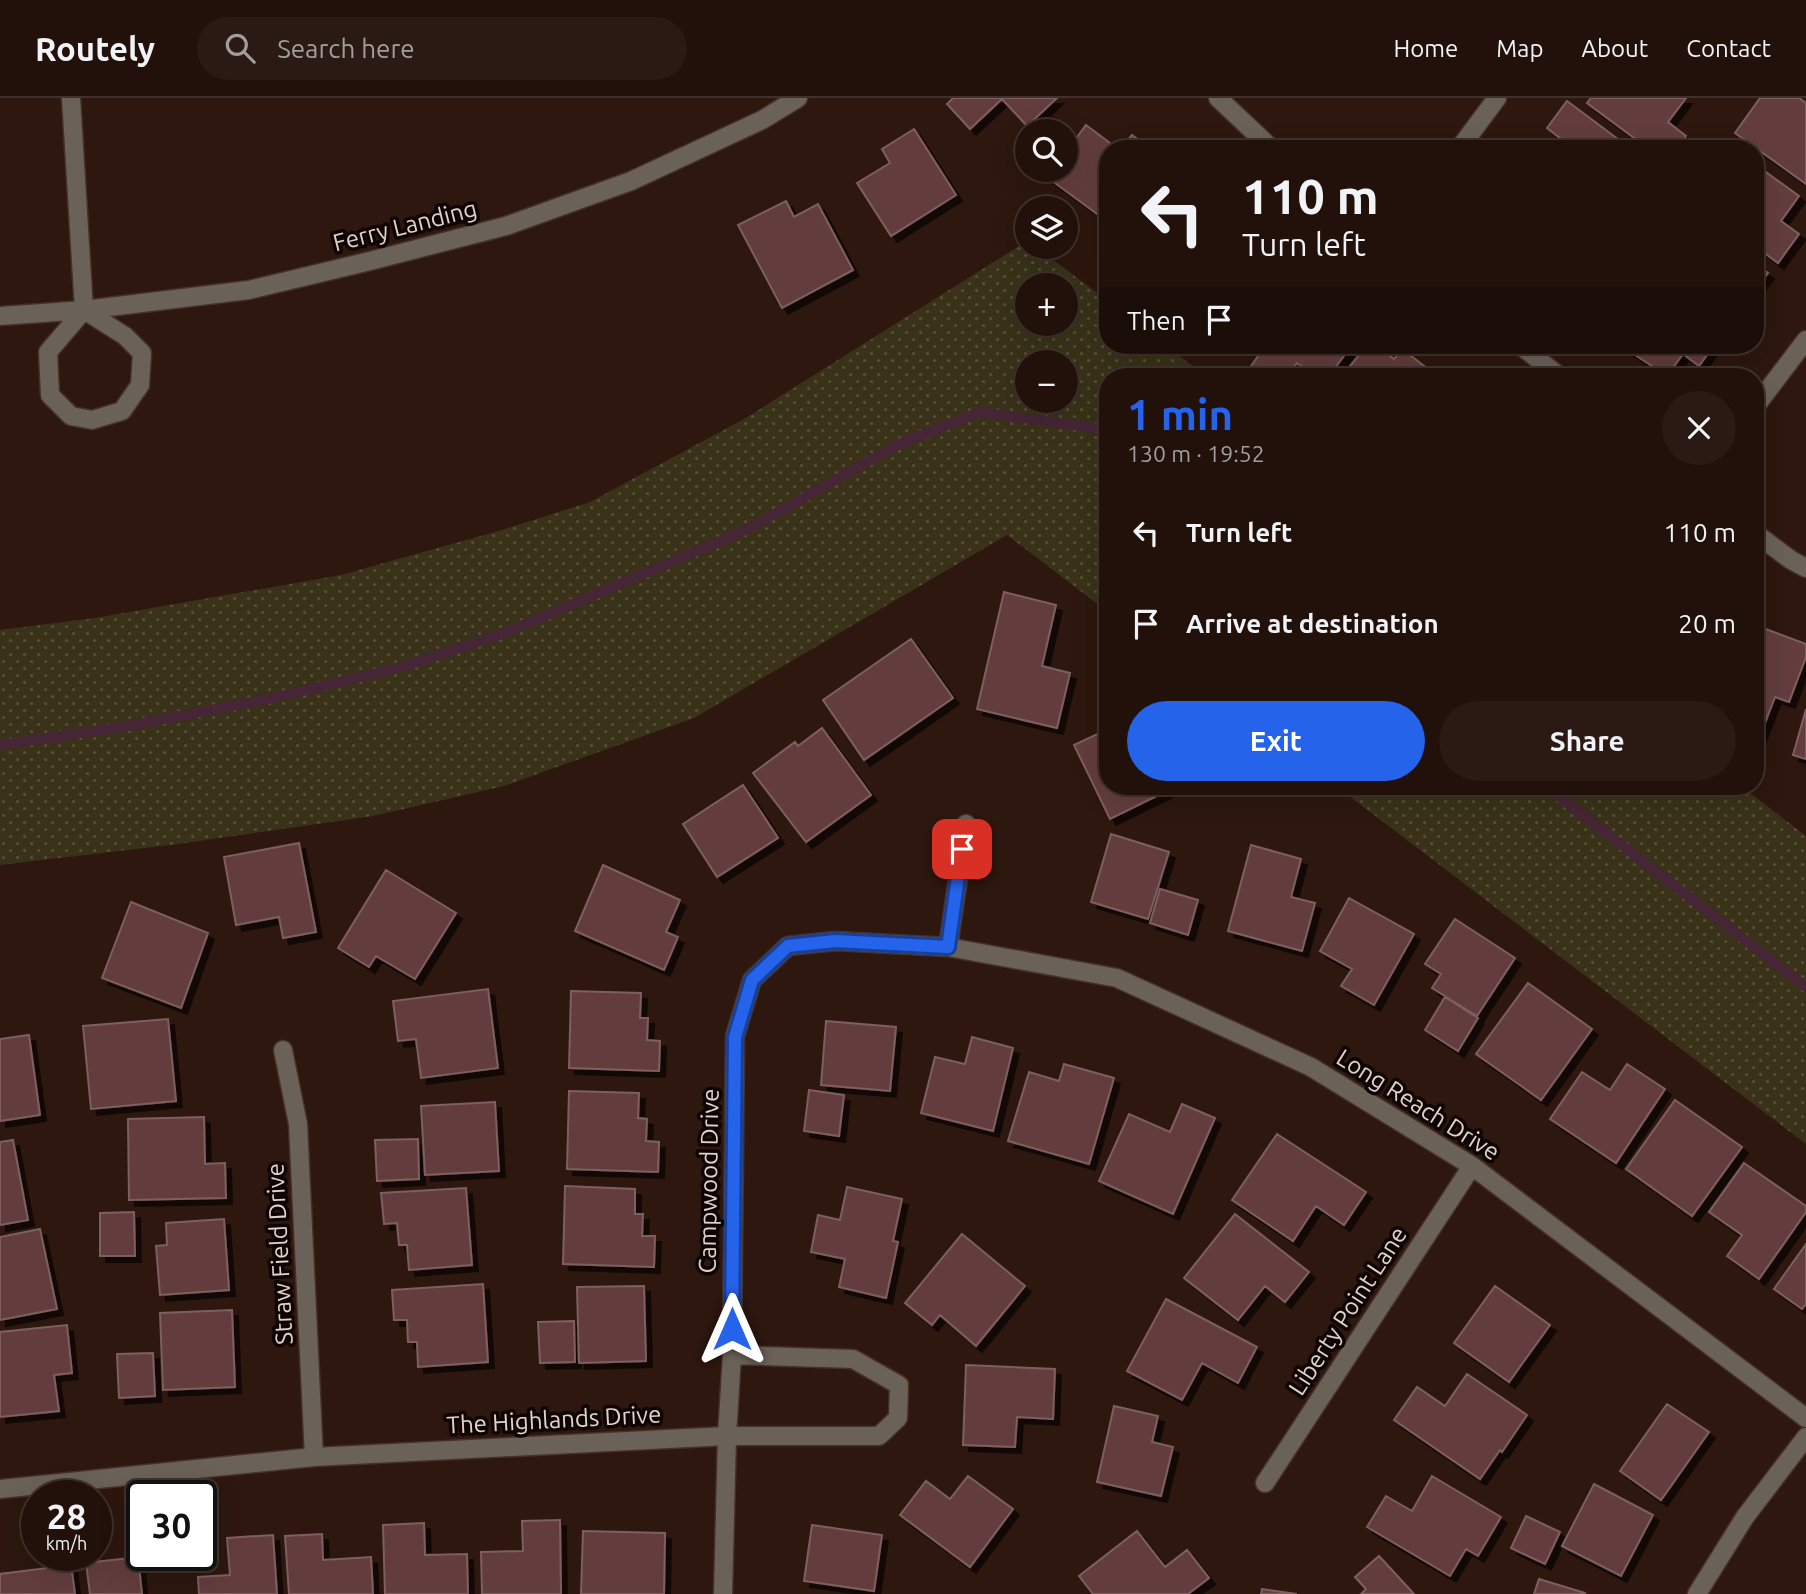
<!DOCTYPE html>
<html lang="en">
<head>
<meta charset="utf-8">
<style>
	body { margin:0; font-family:Ubuntu,sans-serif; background:#2a1a13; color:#f1f3f6; height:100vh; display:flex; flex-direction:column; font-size:26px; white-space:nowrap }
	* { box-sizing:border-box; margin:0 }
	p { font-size:23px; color:#a29d9c }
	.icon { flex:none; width:38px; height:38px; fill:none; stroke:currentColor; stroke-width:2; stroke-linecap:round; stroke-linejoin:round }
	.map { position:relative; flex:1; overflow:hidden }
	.panel { position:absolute; left:1099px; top:270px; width:665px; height:427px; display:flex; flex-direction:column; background:#22110a; border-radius:28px; box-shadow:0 7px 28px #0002,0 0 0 2px #3f312b }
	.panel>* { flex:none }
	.hud { position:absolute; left:1099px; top:42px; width:665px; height:214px; border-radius:28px; box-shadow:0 7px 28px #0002,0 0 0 2px #3f312b; background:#22110a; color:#f1f3f6; overflow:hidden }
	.fabs { position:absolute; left:1015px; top:21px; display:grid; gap:14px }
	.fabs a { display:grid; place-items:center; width:63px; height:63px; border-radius:50%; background:#22110a; box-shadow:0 7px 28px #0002,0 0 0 2px #3f312b; font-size:35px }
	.speed { position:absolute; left:21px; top:1382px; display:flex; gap:14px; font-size:35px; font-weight:700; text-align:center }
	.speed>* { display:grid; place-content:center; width:91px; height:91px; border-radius:50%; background:#22110a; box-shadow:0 7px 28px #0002,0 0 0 2px #3f312b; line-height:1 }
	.speed small { font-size:18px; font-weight:400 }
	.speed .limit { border:4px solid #111; border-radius:10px; background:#fff; color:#111 }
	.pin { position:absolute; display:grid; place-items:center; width:60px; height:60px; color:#fff; margin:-30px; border-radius:14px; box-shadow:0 4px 10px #0006 }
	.me { position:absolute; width:77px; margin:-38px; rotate:0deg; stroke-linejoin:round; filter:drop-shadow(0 0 5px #0008) }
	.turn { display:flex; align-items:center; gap:24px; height:147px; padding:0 28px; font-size:32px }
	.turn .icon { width:91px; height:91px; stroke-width:2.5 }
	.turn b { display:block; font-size:49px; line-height:60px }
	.then { display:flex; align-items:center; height:66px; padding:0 28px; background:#0003; gap:14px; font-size:26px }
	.round { display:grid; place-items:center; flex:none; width:74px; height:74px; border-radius:37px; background:#2a1a13 }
	.head { display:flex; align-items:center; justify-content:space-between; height:119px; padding:0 28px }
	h1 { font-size:42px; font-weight:700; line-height:52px; color:#2563eb }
	.cta { display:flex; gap:14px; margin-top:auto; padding:14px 28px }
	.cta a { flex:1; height:80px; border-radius:42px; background:#2563eb; color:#fff; font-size:28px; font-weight:700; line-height:80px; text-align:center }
	.cta a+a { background:#2a1a13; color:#f1f3f6 }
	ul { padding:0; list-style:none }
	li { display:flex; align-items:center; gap:21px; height:91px; padding:0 28px }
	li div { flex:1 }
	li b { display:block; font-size:26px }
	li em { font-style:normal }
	header { display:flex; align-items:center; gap:42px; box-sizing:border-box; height:98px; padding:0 35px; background:#22110a; border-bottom:2px solid #3f312b }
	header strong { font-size:33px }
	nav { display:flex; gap:38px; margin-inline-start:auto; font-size:24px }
	.search { width:490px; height:63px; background:#2a1a13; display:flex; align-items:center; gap:18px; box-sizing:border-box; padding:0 24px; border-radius:38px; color:#a29d9c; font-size:26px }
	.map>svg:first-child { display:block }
	.grass { fill:url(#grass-dots); fill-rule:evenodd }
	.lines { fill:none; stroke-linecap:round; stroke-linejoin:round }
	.stream { stroke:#462536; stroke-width:10 }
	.building { fill:#633c3e; stroke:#7d5f60; stroke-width:2; filter:url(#shadow) }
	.minor-casing { stroke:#463129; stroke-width:21 }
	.minor { stroke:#6a6158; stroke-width:18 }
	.route-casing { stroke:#184099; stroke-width:18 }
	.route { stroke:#2563eb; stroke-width:12 }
	.labels { text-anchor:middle; stroke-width:7; stroke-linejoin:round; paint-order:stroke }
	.street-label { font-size:24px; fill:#e2d2cc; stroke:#0e0503 }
</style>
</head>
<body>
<header>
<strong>Routely</strong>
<div class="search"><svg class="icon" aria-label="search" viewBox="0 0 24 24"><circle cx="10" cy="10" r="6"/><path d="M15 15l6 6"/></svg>Search here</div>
<nav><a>Home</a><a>Map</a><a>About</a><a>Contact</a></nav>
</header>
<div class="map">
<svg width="1806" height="1496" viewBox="0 0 1806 1496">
	<defs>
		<pattern id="grass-dots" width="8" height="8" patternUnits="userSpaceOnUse" patternTransform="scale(1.75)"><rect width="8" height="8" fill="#393219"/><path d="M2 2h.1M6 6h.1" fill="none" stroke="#554f39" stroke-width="1.8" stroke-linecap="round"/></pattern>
		<filter id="shadow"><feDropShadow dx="6" dy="6" stdDeviation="0" flood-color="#0009"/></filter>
	</defs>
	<rect width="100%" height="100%" fill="#2d170e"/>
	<!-- grass -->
	<path class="grass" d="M1027,143v6h9l72,54v44h57l41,31h-98v236l-101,-77 -313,183 -190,68 -131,30 -195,28 -178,21v-235l95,-12 246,-43 161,-45 88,-28 154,-83zM1027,187h39v39h-39zM1027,264h39v39h-39z
		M1336,688h405l65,50v308z"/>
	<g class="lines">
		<!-- stream -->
		<path class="stream" d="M0,647l128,-19 145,-28 129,-31 100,-33 246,-105 151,-85 82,-32 127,18
			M1545,688l261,201"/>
	</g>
	<!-- building -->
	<path class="building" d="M953,0h104l-30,28 -25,-27 -32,30 -23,-25z
		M1591,0h95l-18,24 18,14 -10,13h-27l-62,-46z
		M1760,0h39l7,5v81l-71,-51z
		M1567,3l63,47 -1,1h-75l7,-10 -14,-11z
		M1086,27l32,24h-10v73l-61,-45 6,-7h13v-18z
		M914,31l42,66 -65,41 -34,-53 33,-20 -8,-14z
		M1132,37l19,14h-30z
		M1755,66l44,32 -18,25 18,13 -21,29 -23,-17z
		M786,103l8,16 24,-13 35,66 -71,38 -44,-83z
		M1755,166l13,9 -13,17z
		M1266,247h86l-23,31h-13l-19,-13 -10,13h-21l-15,-10z
		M1367,247h10l17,14 8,-10 30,23 -3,4h-87z
		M1620,247h94l-15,21 -16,-12 -16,22z
		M1004,494l52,13 -14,61 28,7 -13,55 -80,-19z
		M1755,527l51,19v13l-17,45 -14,-5 -17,44 -3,-1z
		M911,541l42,59 -89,62 -41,-60z
		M1806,611v50l-13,-4z
		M822,630l49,67 -65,47 -53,-69 42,-31 3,4z
		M1108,631v57h69l-67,33 -36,-74z
		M743,687l35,53 -61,39 -34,-53z
		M1111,736l58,18 -21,67 -57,-17z
		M299,745l17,89 -33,6 -4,-21 -43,8 -12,-68z
		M1251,747l50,14 -10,38 24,6 -13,48 -74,-20z
		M603,767l77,35 -14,32 12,5 -14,33 -89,-39z
		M386,772l70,43 -41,66 -39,-23 -7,11 -31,-19z
		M1160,791l38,11 -10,35 -38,-12z
		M1349,800l65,36 -40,71 -33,-19 11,-17 -32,-18z
		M131,804l77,31 -27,75 -79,-30z
		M1455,821l60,39 -38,58 -45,-28 9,-14 -16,-10z
		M1528,885l64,46 -51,71 -65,-46z
		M488,891l10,79 -77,10 -5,-39 -18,2 -5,-40z
		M571,893l70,2 -1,25h8l-1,22 13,1 -1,30 -90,-3z
		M1445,899l33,21 -20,33 -33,-21z
		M168,921l8,82 -85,8 -8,-83z
		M826,923l70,6 -6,64 -69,-6z
		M29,937l11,80 -40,6v-82z
		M972,939l41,11 -20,83 -72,-18 14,-56 30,7z
		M1064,966l50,14 -25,86 -81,-23 21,-69 30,9z
		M1627,966l38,25 -49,74 -66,-44 32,-47 28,18z
		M809,992l35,5 -5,41 -35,-5z
		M569,993l70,2 -1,25 9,1 -1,22 13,1 -1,30 -91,-3z
		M1675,1002l67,47 -50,69 -66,-47z
		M495,1004l4,69 -74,4 -4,-69z
		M1182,1006l33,14 -42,96 -74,-33 30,-67 41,18z
		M204,1019l1,47 20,-1 1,35 -97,2 -1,-81z
		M1277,1036l89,58 -22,33 -28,-19 -23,35 -61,-41z
		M418,1041l1,40 -42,2 -2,-41z
		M13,1042l15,80 -28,5v-83z
		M1744,1065l62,43v6l-47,67 -32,-23 15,-21 -33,-23z
		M565,1088l70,3v25h8l-1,22h13l-1,31 -91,-3z
		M847,1089l55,12 -9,42 5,1 -12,56 -47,-11 6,-28 -34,-7 7,-37 22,5z
		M466,1090l6,77 -63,5 -2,-25h-8l-2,-22 -13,1 -3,-31z
		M134,1114l1,44h-35v-43z
		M1235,1116l74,58 -24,30 -20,-16 -27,34 -54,-42z
		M224,1121l5,71 -69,5 -4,-49 11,-1 -1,-22z
		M40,1131l17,80 -57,11v-83z
		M962,1136l63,52 -49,60 -36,-31 -8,10 -27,-22z
		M1806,1146v60l-4,5 -28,-20z
		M483,1186l5,78 -70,5 -1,-25h-9l-1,-22h-13l-2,-30z
		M644,1188l2,75 -67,2 -2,-76z
		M1495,1188l55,39 -41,57 -55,-39z
		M1166,1201l91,48 -19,36 -36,-20 -20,37 -55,-29z
		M232,1212l3,77 -72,3 -3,-77z
		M574,1223l1,41 -35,1 -2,-41z
		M67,1227l5,48 -18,2 5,36 -59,6v-85z
		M153,1255l2,43 -36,2 -2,-44z
		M966,1267l89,4 -2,50 -36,-2 -2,30 -52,-2z
		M1467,1276l60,41 -25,37 -2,-2 -20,29 -86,-59 23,-33 28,19z
		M1667,1306l42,28 -48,68 -41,-29z
		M1114,1308l44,10 -6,26 21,5 -12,49 -64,-14z
		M968,1378l45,33 -43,58 -70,-52 26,-34 24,18z
		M1432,1378l69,41 -23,39 -12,-7 -16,27 -83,-49 19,-31 26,15z
		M1594,1386l59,31 -32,61 -59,-30z
		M1526,1418l34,16 -15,32 -34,-16z
		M560,1422l1,74h-79l-1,-42 42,-1 -1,-30z
		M424,1425l1,32 42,-1 1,40h-83l-2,-69z
		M812,1427l70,10 -8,56 -70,-10z
		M583,1433l82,2 -1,61h-83z
		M1137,1433l28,36 22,-17 22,28 -21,16h-95l-14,-18z
		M322,1436l1,26 48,-3 2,37h-84l-4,-58z
		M273,1437l4,59h-78l-1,-17 32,-2 -3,-37z
		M1379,1458l35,38h-53l5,-5 -11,-12z
		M138,1459l4,37h-52l-4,-31z
		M71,1467l4,29h-75v-20z
		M1539,1481l46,14 -1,1h-50z
		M1262,1491l35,5h-36z"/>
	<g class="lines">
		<defs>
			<path id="minor" d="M71,0l13,212
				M1218,0l54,51
				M1459,51l38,-51
				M84,212l41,26 17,17 -2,32 -18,26 -30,9 -21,-4 -21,-21 -2,-43z
				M0,218l84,-6 165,-20 117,-28 140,-36 125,-45 131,-61 36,-22
				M1520,247l39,31
				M1755,309l51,-67
				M1755,435l36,27 15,8
				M948,849l18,-123
				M283,952l15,74 16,333
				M1265,1385l207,-317
				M0,1391l314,-32 413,-21h152l19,-18 1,-33 -46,-26 -121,-4
				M723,1496l4,-158 5,-81 3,-319 17,-56 36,-34 47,-5 113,6 169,31 194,89 161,99 334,252
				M1697,1496l48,-77 61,-80"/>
		</defs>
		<!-- minor casing -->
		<use href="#minor" class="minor-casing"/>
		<!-- minor -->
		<use href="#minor" class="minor"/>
	</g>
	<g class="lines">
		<defs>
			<path id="route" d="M732,1231l3,-292 17,-57 36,-34 47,-5 113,6 14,-98"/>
		</defs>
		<!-- route casing -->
		<use href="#route" class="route-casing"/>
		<!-- route -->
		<use href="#route" class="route"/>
	</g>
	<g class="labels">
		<!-- street labels -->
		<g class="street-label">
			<text transform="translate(405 128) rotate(-14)" y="8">Ferry Landing</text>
			<text transform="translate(1418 1007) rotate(32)" y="8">Long Reach Drive</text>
			<text transform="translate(709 1083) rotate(-89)" y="8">Campwood Drive</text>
			<text transform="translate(280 1156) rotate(-93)" y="8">Straw Field Drive</text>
			<text transform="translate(1348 1213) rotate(-57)" y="8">Liberty Point Lane</text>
			<text transform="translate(554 1322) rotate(-3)" y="8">The Highlands Drive</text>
		</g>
	</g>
</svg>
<div class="fabs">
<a><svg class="icon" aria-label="search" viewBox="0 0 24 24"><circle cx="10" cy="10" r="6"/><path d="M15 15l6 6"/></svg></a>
<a><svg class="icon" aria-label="layers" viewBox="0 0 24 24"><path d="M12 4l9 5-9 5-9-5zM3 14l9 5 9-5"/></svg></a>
<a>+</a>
<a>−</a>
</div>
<div class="speed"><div>28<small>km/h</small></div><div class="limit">30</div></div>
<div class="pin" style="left:962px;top:751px;background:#d93025"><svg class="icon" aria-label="arrive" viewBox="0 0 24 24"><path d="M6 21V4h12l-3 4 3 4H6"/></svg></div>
<svg class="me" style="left:732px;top:1231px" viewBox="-20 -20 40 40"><path d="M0-17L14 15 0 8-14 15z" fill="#2563eb" stroke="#fff" stroke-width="4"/></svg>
<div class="hud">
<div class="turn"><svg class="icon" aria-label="left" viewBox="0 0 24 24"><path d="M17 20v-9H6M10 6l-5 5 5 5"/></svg><div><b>110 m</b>Turn left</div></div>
<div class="then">Then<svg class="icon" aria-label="arrive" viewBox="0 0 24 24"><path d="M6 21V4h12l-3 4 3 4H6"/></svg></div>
</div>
<section class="panel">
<div class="head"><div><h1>1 min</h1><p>130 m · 19:52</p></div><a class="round"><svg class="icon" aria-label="close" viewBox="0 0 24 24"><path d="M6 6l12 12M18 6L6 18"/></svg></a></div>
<ul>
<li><svg class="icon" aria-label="left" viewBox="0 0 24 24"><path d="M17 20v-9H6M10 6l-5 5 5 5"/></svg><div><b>Turn left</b></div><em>110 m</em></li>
<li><svg class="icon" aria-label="arrive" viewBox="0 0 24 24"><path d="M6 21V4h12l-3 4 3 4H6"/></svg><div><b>Arrive at destination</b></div><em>20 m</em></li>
</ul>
<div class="cta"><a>Exit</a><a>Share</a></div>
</section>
</div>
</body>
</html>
